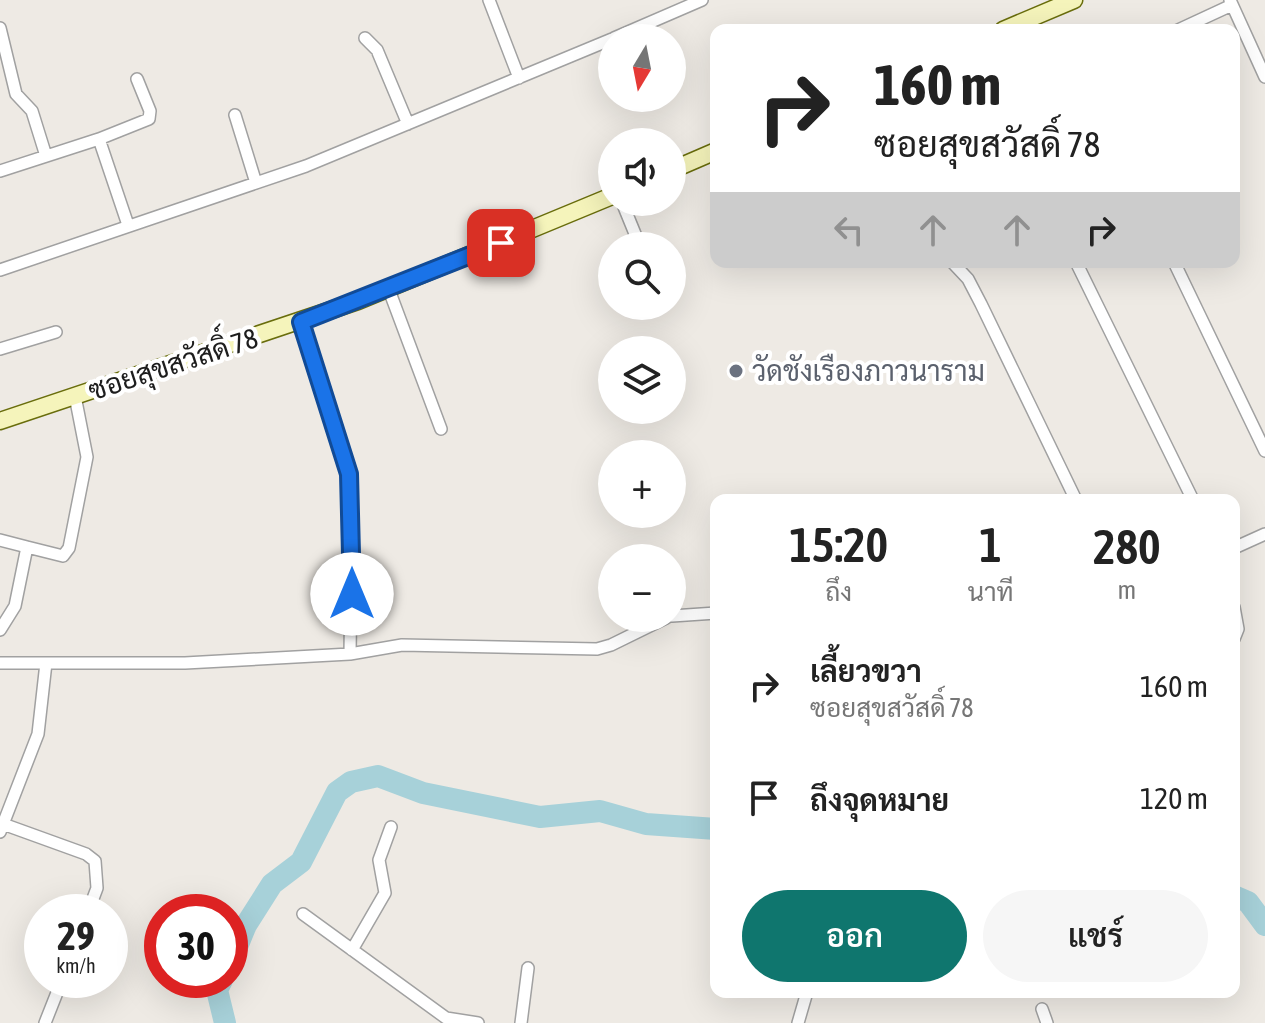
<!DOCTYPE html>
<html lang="th">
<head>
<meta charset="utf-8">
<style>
	body { margin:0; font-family:"Asap Condensed",Sarabun,sans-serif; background:#f6f6f6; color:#222; height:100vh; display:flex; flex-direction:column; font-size:30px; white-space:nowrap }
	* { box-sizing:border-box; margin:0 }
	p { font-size:26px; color:#767676 }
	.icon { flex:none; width:44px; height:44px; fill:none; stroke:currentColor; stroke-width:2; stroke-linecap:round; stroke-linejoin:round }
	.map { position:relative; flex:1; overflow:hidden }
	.sheet { position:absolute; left:710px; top:494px; width:530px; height:504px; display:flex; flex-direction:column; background:#fff; border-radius:16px; box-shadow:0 8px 32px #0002 }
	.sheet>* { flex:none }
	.guide { position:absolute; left:710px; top:24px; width:530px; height:244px; border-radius:16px; box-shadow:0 8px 32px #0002; background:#fff; color:#222; overflow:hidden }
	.needle { width:52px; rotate:190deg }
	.fabs { position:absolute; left:598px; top:24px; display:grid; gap:16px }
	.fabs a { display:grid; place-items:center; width:88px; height:88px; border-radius:50%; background:#fff; box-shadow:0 8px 32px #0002; font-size:40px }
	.speed { position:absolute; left:24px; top:894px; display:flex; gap:16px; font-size:40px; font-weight:700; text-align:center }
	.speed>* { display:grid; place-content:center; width:104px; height:104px; border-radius:50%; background:#fff; box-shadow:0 8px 32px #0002; line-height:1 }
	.speed small { font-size:20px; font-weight:400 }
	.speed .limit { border:12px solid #d22; background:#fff; color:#111 }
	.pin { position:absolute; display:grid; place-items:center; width:68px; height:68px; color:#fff; margin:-34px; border-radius:16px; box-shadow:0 4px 12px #0006 }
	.me { position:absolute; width:88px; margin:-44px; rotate:0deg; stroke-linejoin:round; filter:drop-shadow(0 0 6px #0008) }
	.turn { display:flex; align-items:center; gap:28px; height:168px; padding:0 32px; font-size:36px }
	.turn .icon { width:104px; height:104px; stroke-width:2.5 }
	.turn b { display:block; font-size:56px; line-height:68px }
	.lanes { display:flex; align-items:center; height:76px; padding:0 32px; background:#0003; justify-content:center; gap:40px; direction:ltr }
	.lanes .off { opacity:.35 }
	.eta { display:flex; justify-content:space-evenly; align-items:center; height:136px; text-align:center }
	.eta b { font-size:48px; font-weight:600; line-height:56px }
	.action { display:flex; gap:16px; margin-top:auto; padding:16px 32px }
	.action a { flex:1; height:92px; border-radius:48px; background:#0f766e; color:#fff; font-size:32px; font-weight:600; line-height:92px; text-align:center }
	.action a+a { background:#f6f6f6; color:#222 }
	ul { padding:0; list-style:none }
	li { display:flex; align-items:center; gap:24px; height:112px; padding:0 32px }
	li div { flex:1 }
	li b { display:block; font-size:30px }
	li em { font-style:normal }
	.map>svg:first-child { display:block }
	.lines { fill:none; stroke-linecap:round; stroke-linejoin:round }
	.river { stroke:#a7d1d9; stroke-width:22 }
	.street-casing { stroke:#a1a1a1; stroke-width:14 }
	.secondary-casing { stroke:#696d0c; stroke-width:19 }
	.street { stroke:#fff; stroke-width:11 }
	.secondary { stroke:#f5f4bb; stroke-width:16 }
	.route-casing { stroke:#114b97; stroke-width:20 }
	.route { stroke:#1a73e8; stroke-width:14 }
	.worship-dot { fill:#6b7280; stroke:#fff; stroke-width:3 }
	.labels { text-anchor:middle; stroke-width:8; stroke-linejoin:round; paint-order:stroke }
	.street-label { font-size:28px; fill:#1d1d1d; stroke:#fff }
	.worship-label { font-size:28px; fill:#5b616d; stroke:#fff; text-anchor:start }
</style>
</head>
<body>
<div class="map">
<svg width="1265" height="1023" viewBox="0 0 1265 1023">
	<rect width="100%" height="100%" fill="#eeeae4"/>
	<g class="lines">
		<!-- river -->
		<path class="river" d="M1234,896l14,6 17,23
			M230,964l16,-39 26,-41 29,-22 36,-70 14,-10 27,-6 45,17 117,24 60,-6 46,13 70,5
			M222,980l-5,10 8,33"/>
		<defs>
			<path id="street" d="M489,0l30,78
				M1230,0l35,77
				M0,28l16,66 16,17 14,45
				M1178,30l54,-25
				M365,38l12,12 31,74
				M614,38l88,-38
				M235,115l21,68
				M99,139l50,-20 1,-8 -13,-32
				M0,171l99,-32 29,86
				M622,202l18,44
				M952,262l16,17 13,25 95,196
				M1076,262l117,238
				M1174,262l91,189
				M0,270l306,-104 306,-127
				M389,290l52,139
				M0,349l56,-17
				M0,540l27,7 -12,59 -15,24
				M27,547l36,9 6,-8 18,-91 -12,-61
				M1234,548l31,-14
				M1234,607l4,22 -4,10
				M672,616l44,-3
				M350,654l52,-9 195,4 14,-4 55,-27
				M0,663h185l165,-9 2,-147 -3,-33 -48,-152
				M3,824l83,30 9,7 2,27 -9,24
				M0,832l38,-98 8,-71
				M303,914l143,104 32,5
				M352,950l33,-57 -6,-33 12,-33
				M1042,1009l5,14
				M45,1023l17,-43
				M521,1023l7,-55
				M798,1023l9,-31"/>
			<path id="secondary" d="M1003,30l71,-30
				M672,170l44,-19
				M0,421l358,-120 254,-105"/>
		</defs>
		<!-- street casing -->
		<use href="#street" class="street-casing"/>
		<!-- secondary casing -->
		<use href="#secondary" class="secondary-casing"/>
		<!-- street -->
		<use href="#street" class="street"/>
		<!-- secondary -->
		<use href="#secondary" class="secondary"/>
	</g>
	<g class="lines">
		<defs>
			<path id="route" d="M352,594l-3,-120 -48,-152 200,-79"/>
		</defs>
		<!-- route casing -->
		<use href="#route" class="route-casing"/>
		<!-- route -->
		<use href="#route" class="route"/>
	</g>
	<!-- markers -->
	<circle class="worship-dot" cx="736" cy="371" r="8"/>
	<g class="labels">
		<!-- street labels -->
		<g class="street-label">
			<text transform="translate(173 364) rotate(-18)" y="10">ซอยสุขสวัสดิ์ 78</text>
		</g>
		<!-- worship labels -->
		<g class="worship-label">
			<text x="752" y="381">วัดชังเรืองภาวนาราม</text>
		</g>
	</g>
</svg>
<div class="fabs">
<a><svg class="needle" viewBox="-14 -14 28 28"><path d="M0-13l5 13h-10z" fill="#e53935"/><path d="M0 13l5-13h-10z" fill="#767676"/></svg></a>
<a><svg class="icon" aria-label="sound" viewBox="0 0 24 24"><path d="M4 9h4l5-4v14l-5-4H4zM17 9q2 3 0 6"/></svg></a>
<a><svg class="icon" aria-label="search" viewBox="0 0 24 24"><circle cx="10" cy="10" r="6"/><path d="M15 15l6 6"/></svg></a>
<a><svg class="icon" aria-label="layers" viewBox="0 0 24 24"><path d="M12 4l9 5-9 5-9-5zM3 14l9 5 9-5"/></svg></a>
<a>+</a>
<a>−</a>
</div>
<div class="speed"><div>29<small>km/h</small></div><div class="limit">30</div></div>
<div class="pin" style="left:501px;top:243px;background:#d93025"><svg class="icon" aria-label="arrive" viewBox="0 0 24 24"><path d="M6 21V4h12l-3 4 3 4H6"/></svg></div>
<svg class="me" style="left:352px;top:594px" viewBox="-20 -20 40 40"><circle r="19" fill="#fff"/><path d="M0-13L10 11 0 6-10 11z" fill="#1a73e8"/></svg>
<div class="guide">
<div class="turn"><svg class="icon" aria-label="right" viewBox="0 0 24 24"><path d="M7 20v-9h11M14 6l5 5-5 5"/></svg><div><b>160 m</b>ซอยสุขสวัสดิ์ 78</div></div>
<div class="lanes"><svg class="icon off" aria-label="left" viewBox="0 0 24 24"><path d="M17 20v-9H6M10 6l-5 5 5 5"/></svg><svg class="icon off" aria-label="ahead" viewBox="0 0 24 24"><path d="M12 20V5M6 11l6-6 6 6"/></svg><svg class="icon off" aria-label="ahead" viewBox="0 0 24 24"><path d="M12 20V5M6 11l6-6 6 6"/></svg><svg class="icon" aria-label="right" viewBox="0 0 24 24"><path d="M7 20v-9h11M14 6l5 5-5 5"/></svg></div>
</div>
<section class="sheet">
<div class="eta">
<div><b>15:20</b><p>ถึง</p></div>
<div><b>1</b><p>นาที</p></div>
<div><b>280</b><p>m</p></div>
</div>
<ul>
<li><svg class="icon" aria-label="right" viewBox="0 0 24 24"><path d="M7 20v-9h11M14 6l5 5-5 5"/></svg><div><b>เลี้ยวขวา</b><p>ซอยสุขสวัสดิ์ 78</p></div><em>160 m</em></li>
<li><svg class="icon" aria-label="arrive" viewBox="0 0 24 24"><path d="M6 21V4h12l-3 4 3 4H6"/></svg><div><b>ถึงจุดหมาย</b></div><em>120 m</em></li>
</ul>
<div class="action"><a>ออก</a><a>แชร์</a></div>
</section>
</div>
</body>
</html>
